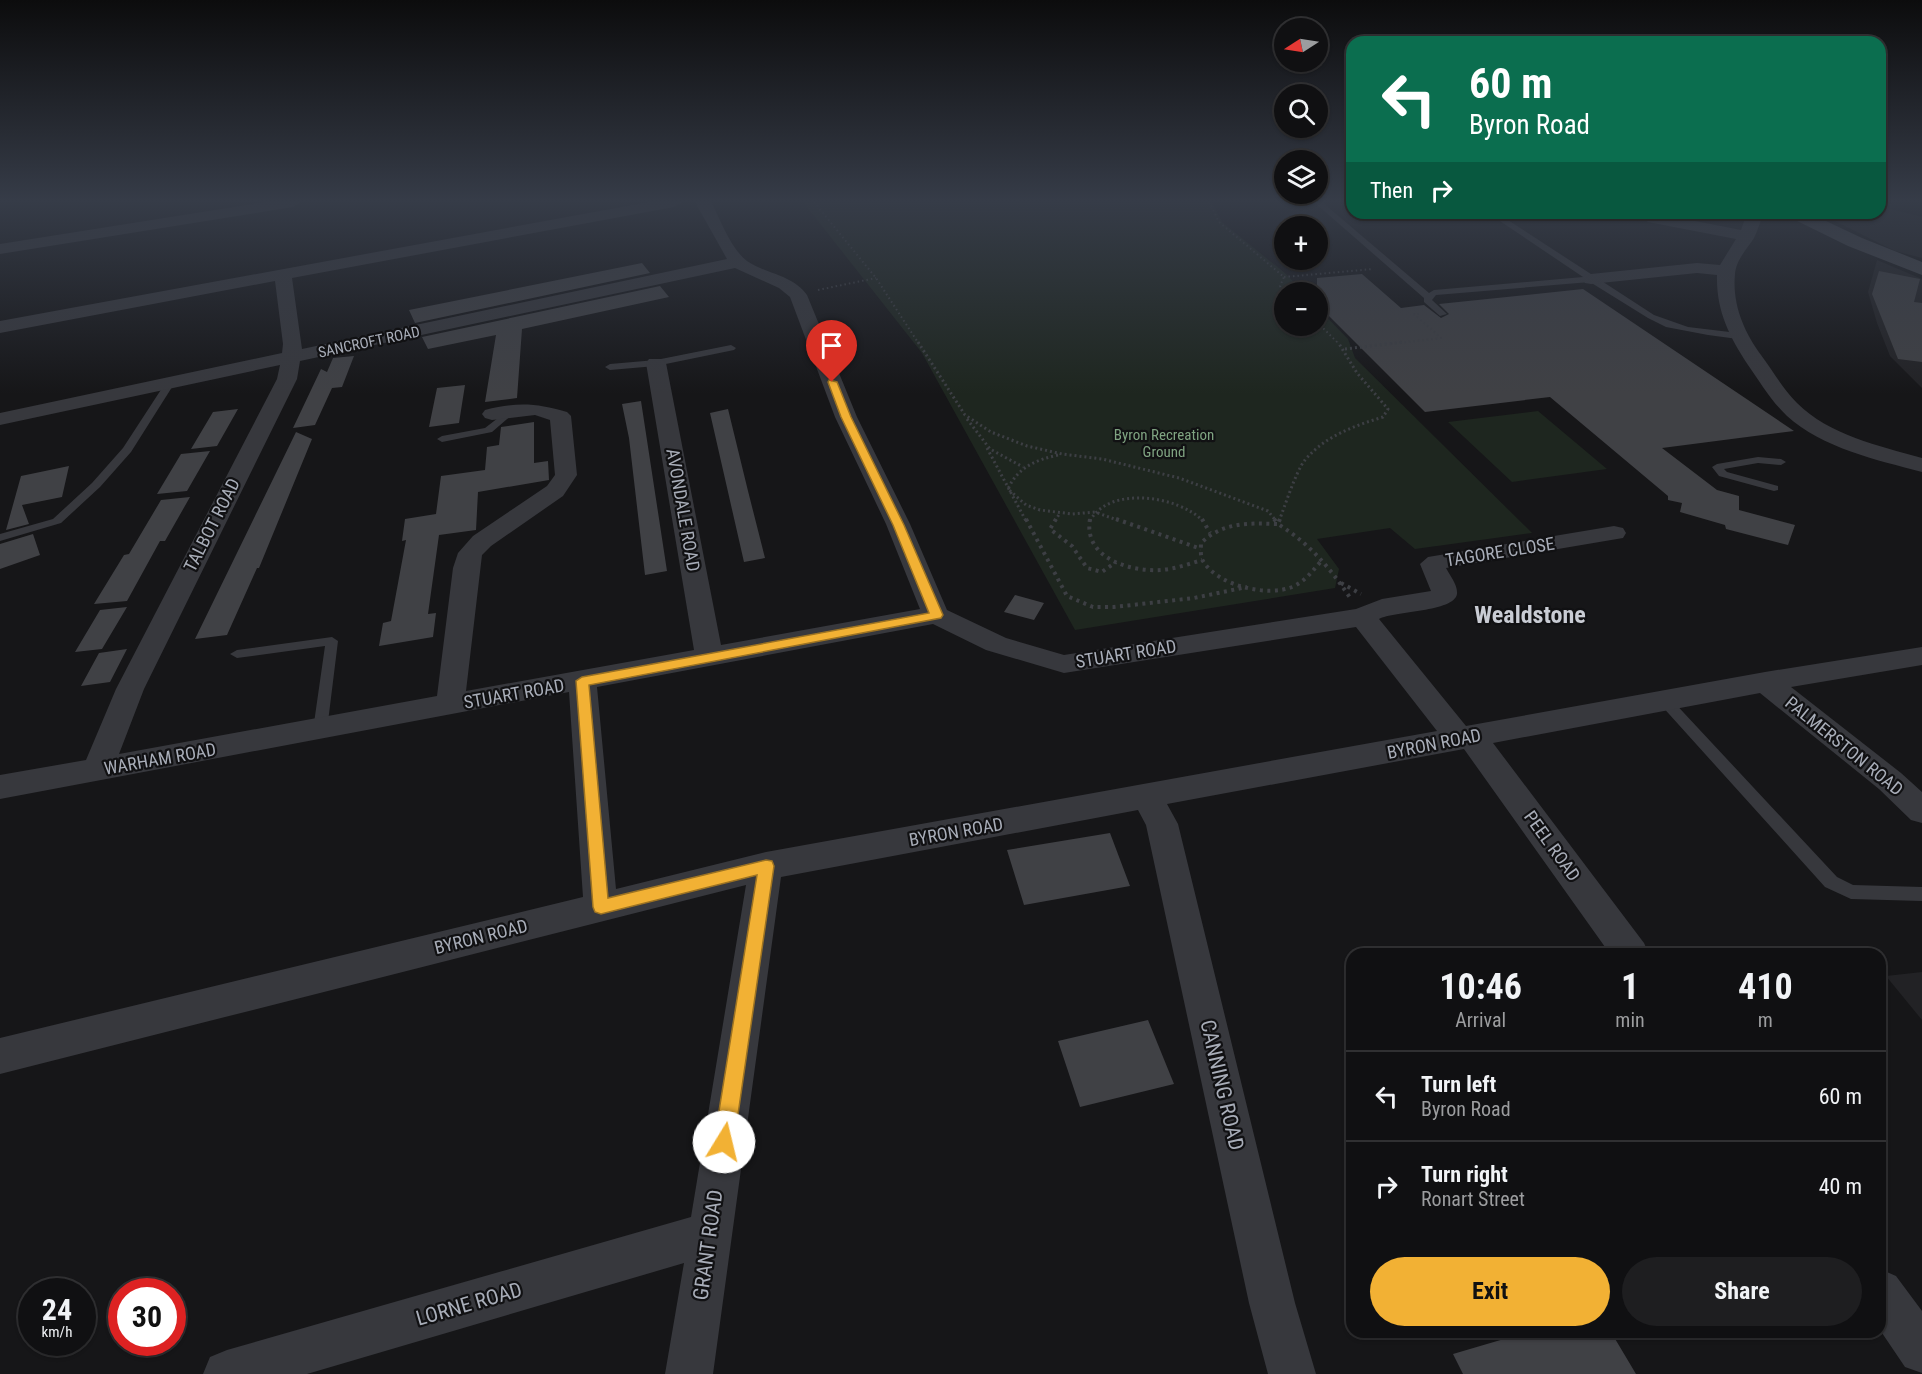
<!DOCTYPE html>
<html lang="en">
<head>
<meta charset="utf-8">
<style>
	body { margin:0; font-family:"Roboto Condensed",sans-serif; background:#1e1e20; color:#f1f3f6; height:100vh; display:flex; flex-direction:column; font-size:22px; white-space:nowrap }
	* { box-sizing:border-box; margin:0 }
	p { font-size:20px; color:#9c9d9f }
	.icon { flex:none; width:33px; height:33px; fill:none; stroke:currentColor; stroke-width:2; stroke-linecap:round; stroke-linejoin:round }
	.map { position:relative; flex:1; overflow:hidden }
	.panel { position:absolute; left:1346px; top:948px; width:540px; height:390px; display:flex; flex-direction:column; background:#101012; border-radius:18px; box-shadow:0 2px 4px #0004,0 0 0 2px #303032 }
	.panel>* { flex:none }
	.hud { position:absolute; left:1346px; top:36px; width:540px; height:183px; border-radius:18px; box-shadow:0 2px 4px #0004,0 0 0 2px #303032; background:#0b6e4f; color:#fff; overflow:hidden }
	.needle { width:39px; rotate:258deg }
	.fabs { position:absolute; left:1274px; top:18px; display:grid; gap:12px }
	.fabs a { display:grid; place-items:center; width:54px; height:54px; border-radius:50%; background:#101012; box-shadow:0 2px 4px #0004,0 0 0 2px #303032; font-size:30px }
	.speed { position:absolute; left:18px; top:1278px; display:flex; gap:12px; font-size:30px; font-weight:700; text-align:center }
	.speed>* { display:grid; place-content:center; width:78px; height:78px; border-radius:50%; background:#101012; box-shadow:0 2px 4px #0004,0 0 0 2px #303032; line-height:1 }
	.speed small { font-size:15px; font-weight:400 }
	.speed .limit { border:9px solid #d22; background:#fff; color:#111 }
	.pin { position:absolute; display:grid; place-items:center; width:51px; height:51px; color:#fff; margin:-62px -26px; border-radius:50% 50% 50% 0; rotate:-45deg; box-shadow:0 0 6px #0007 }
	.pin .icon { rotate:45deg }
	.me { position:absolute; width:66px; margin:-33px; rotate:9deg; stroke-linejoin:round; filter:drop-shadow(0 0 4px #0008) }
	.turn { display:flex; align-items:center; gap:21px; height:126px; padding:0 24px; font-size:27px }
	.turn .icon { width:78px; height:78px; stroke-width:2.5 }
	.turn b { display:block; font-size:42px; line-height:51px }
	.then { display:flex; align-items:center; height:57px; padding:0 24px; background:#0003; gap:12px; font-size:22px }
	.eta { display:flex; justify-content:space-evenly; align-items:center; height:102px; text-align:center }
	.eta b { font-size:36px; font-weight:700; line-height:42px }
	.action { display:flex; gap:12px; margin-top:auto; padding:12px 24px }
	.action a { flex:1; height:69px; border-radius:36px; background:#f2b134; color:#111; font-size:24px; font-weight:700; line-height:69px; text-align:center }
	.action a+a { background:#1e1e20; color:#f1f3f6 }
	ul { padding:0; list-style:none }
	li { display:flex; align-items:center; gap:18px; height:90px; padding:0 24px; border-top:2px solid #303032 }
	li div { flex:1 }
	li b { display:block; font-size:22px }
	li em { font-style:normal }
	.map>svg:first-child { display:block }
	.built { fill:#222225 }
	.green { fill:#1e261f }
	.building { fill:#404145 }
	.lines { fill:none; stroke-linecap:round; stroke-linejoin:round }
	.path-far2 { stroke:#3d3f44; stroke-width:2; stroke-dasharray:1.5 3; stroke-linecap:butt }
	.path-far1 { stroke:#3d3f44; stroke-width:3; stroke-dasharray:2 3; stroke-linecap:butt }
	.path { stroke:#3d3f44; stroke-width:4; stroke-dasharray:3 4.5; stroke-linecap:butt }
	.lane { fill:#37383d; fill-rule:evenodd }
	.street { fill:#37383d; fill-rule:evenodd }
	.secondary { fill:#45474d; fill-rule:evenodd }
	.route { fill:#f2b134; stroke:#9d7322; stroke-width:1.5 }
	.labels { text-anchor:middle; stroke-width:4.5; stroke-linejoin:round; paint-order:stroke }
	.far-street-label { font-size:15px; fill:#a8adb8; stroke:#111113 }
	.far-park-label { font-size:15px; fill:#7fa381; stroke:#111113 }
	.street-label { font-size:18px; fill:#a8adb8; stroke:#111113 }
	.near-street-label { font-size:21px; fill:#a8adb8; stroke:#111113 }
	.district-label { font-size:24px; font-weight:bold; fill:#c9ccd4; stroke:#111113 }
</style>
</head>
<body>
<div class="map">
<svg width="1922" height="1374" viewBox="0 0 1922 1374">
	<rect width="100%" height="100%" fill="#161618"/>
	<!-- built -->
	<path class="built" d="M1880,206l42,11v41l-27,-7 -76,-38h61z
		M1877,260l45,19v109l-32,-32 -13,-33 -9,-31z
		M1922,972v48l-36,-44z"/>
	<!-- green -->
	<path class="green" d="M803,202h409l10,20 64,52 17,18h-19v34h33v-19l31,32 7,19 177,175 -117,16 -25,-21 -73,11 22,30 -4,19 -260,42 -153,-277z
		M1538,411l69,58 -95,13 -64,-60z"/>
	<!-- building -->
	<path class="building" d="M642,263l8,10 -235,50 -6,-13z
		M1879,271l41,8 -6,23 8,1v59l-24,-3 -26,-65z
		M1362,274l39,34 23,-3 17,13 8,-4 -10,-10 144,-15 211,142 -132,17 55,42 22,6v14l56,15 -7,20 -62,-16 -1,-4 -45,-13 2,-9 -14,-3v-4l-118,-99 -125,15 -108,-108v-26z
		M660,286l9,11 -147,32 -5,69 -32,4 11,-67 -68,14 -6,-12z
		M354,356l-12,31 -10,1 -17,37 -22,3 28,-59 6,3 6,-14z
		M465,385l-6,38 -30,4 8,-39z
		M641,401l26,170 -22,4 -16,-137 -7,-34z
		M238,409l-21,37 -26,3 22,-37z
		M728,409l20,82 17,67 -21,4 -34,-149z
		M534,422v41l14,-2 1,19 -71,12 -2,38 -37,5 -11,79 8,-1 -3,24 -54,9 4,-23 8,-2 15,-81 -4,1 3,-22 31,-5 5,-38 44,-6 2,-23 12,-2 2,-18z
		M296,432l16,7 -53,129h-2l-30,67 -32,4z
		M210,451l-23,40 -30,3 24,-40z
		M69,466l-7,31 -40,8 7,19 -23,6 15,-54z
		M190,497l-25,44h-5l-33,60 -33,3 30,-49 5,-1 32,-54z
		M33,534l7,21 -40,14v-25z
		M1015,595l29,8 -10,17 -30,-8z
		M127,607l-25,42 -27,3 25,-42z
		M127,649l-17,33 -29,4 18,-33z
		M1110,833l20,53 -106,19 -17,-55z
		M1148,1020l26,64 -94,23 -22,-66z
		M1528,1332h83l25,42h-173l-10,-20z"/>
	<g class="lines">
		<!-- path-far2 -->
		<path class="path-far2" d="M814,202l62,76 43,66
			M1209,202l10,20 65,55 -4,9 4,6
			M1284,277l89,-8
			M818,290l58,-12
			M1317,322l22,22
			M1391,344l50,-6 -27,-24h6"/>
		<!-- path-far1 -->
		<path class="path-far1" d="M918,342l47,73 26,17 36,14 35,8 40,5 77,19 89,33 8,10
			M1345,349l59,-7
			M967,419l23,30 33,18
			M987,448l39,73
			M1058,455c-22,5 -40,12 -50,34l18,16 14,5 32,4 23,-2 25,9
			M1055,521l5,-8
			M1090,521c19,-36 89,-25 113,0
			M1279,521c6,-15 17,-50 26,-61 20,-24 49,-34 78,-43l5,-8 -31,-36 -19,-31"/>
		<!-- path -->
		<path class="path" d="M1026,519l41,77 26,11h21l80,-9 53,-11
			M1056,519l-6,10 22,17 15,22 15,4 14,-10
			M1090,519c-7,39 40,53 71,51 14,-1 28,-6 41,-10
			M1116,519l85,30
			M1202,519l8,14
			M1274,519l4,5
			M1280,519l-2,5c32,20 52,44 73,75
			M1277,524c-29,-1 -54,-2 -76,19 0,5 -1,14 2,18 15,25 64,36 89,26 14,-6 21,-17 31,-28
			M1341,583l20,11"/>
		<!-- lane -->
		<path class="lane" d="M1314,202h8l107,91 5,-3 149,-13 -95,-64h9l157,102 34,12 50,6 4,3 -4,3 -30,-4 -42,-8 -18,-9 -58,-36 -154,13 -4,5 15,14 -7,2 -16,-14v-4z
			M731,345l5,3 -2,2 -78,16 -46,4 -5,-3 5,-3 46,-4z
			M166,382l8,2 -43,68 -31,35 -39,36 -61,18v-7l53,-15 39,-36 31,-35z
			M511,408l3,1v4l-22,19 -50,10 -5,-3 5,-3 43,-8z
			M1758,457l23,2 5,3 -5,3 -23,-2 -34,6 3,3 51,14v4l-4,1 -55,-15 -7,-9 5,-3z
			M332,637l6,4 -11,89 -2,4h-10l-2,-4 12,-84 -88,12 -7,-4 7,-4z
			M1665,696l5,2 167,179 16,8 69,2v14l-71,-2 -26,-12 -165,-183 -2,-3z"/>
		<!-- street -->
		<path class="street" d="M265,202h36l-8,5 -293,47v-10z
			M649,202h33l-8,5 -382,71 10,71 425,-90 -32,-57h16c10,18 19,46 36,59 19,13 46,14 60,34l50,122 53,107 37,86 59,28 58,17 292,-46 26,-10 49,-8 -11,-27 8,-7 186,-31 9,2 3,5 -3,5 -177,30c4,8 12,17 11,26 -3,18 -63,17 -78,25l87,107 299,-54 157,-25v18l-131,22 110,86 21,19v31l-11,-3 -32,-31 -119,-96 -267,50 151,200 5,11h-39l-146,-205 -297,55 11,20 117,479 21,71h-48l-19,-71 -103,-478 -8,-15 -357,67 -68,497h-48l19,-111 -377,111h-104l7,-17 17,-7 464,-133 55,-332 -746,189v-36l583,-141 -14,-205 -569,107v-24l86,-15 30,-71 161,-310 3,-14 -280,60v-12l282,-60 1,-9 -8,-63 -275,52v-12zM735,268l44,20 11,9 45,120 51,107 34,85 -199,36 -55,-282 -3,-4h-14l-3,4 48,287 -228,41 16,-136 9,-9 72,-50 14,-21 -6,-59 -4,-4c-31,-9 -50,-10 -82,-2l-3,4 3,4 7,2 43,-5 15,5 5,55 -8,11 -74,50 -15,17 -5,15 -16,128 -318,58 25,-65 153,-310 3,-18zM933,624l53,26 78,23 292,-46 81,104 -671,121 -150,37 -19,-202z
			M1634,213h20l87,17 6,-17h16c-2,8 -6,19 -9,25 -7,11 -18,22 -19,36 -3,30 9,58 26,81 12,16 22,34 36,48 32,32 82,43 125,55v14c-45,-12 -100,-24 -135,-56 -16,-15 -27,-34 -39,-51 -19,-29 -32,-55 -31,-90l-20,-2 -106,11 -6,-1 -3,-4 3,-4 6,-1 106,-11 23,2 16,-26 -88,-17z
			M1880,1269l16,7 26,35v62l-17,-6 -25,-37z"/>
		<!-- secondary -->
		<path class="secondary" d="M1786,213h23l53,25 60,24v13l-74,-29 -59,-29z"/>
	</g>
	<!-- sky -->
	<linearGradient id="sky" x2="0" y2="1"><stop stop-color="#0c0c0d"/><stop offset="0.51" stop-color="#363c48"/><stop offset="1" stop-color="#363c48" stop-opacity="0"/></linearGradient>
	<rect width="1922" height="394" fill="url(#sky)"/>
	<!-- route -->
	<path class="route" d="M829,380l8,2 14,35 53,108 39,90 -2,3 -352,67 19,213 158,-38 6,1 2,5 -40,276 -3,6 -7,3 -7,-3 -3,-6 43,-267 -156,39 -6,-2 -2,-5 -17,-226 6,-4 347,-64 -36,-88 -52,-108 -13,-35z"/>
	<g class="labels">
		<!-- far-street labels -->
		<g class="far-street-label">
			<text transform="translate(369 342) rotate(-12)" y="5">SANCROFT ROAD</text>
		</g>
		<!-- far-park labels -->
		<g class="far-park-label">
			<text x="1164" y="440">Byron Recreation<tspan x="1164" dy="17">Ground</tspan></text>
		</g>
		<!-- street labels -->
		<g class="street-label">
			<text transform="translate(683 510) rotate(80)" y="6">AVONDALE ROAD</text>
			<text transform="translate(212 525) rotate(-63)" y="6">TALBOT ROAD</text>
			<text transform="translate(1500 552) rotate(-9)" y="6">TAGORE CLOSE</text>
			<text transform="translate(1126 654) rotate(-9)" y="6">STUART ROAD</text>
			<text transform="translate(514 694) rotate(-10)" y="6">STUART ROAD</text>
			<text transform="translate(1434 744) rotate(-11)" y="6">BYRON ROAD</text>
			<text transform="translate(1844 746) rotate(39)" y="6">PALMERSTON ROAD</text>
			<text transform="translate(160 759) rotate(-10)" y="6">WARHAM ROAD</text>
			<text transform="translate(956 832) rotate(-10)" y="6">BYRON ROAD</text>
			<text transform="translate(1552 846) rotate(54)" y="6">PEEL ROAD</text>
			<text transform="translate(481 937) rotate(-14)" y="6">BYRON ROAD</text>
		</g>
		<!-- near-street labels -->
		<g class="near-street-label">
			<text transform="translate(1222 1085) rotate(77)" y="7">CANNING ROAD</text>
			<text transform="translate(708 1245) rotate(-82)" y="7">GRANT ROAD</text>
			<text transform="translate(469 1304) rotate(-16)" y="7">LORNE ROAD</text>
		</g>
		<!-- district labels -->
		<g class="district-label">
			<text x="1530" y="623">Wealdstone</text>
		</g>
	</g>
</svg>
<div class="fabs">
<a><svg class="needle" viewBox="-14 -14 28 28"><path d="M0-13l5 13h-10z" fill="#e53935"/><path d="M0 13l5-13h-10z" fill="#9c9d9f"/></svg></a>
<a><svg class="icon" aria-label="search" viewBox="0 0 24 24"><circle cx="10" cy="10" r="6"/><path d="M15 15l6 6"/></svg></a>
<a><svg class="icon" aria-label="layers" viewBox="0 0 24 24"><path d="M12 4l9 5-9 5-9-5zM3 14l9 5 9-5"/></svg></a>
<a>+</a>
<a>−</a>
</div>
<div class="speed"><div>24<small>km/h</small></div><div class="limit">30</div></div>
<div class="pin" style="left:832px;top:382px;background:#d93025"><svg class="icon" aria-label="arrive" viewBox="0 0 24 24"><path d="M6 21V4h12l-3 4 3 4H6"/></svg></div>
<svg class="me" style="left:724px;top:1142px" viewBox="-20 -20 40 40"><circle r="19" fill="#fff"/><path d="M0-13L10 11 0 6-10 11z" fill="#f2b134"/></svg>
<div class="hud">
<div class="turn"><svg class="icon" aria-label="left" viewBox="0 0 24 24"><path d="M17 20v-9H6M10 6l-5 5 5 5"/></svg><div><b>60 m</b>Byron Road</div></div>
<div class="then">Then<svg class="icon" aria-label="right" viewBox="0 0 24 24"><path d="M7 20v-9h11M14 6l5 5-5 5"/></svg></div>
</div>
<section class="panel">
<div class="eta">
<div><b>10:46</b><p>Arrival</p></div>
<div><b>1</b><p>min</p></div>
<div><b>410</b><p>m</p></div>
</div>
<ul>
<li><svg class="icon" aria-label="left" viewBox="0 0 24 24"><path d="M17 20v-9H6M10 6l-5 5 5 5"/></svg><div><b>Turn left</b><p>Byron Road</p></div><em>60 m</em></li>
<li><svg class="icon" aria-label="right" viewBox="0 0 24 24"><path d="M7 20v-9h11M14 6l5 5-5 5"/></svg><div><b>Turn right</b><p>Ronart Street</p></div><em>40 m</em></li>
</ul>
<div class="action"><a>Exit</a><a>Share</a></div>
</section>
</div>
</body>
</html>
